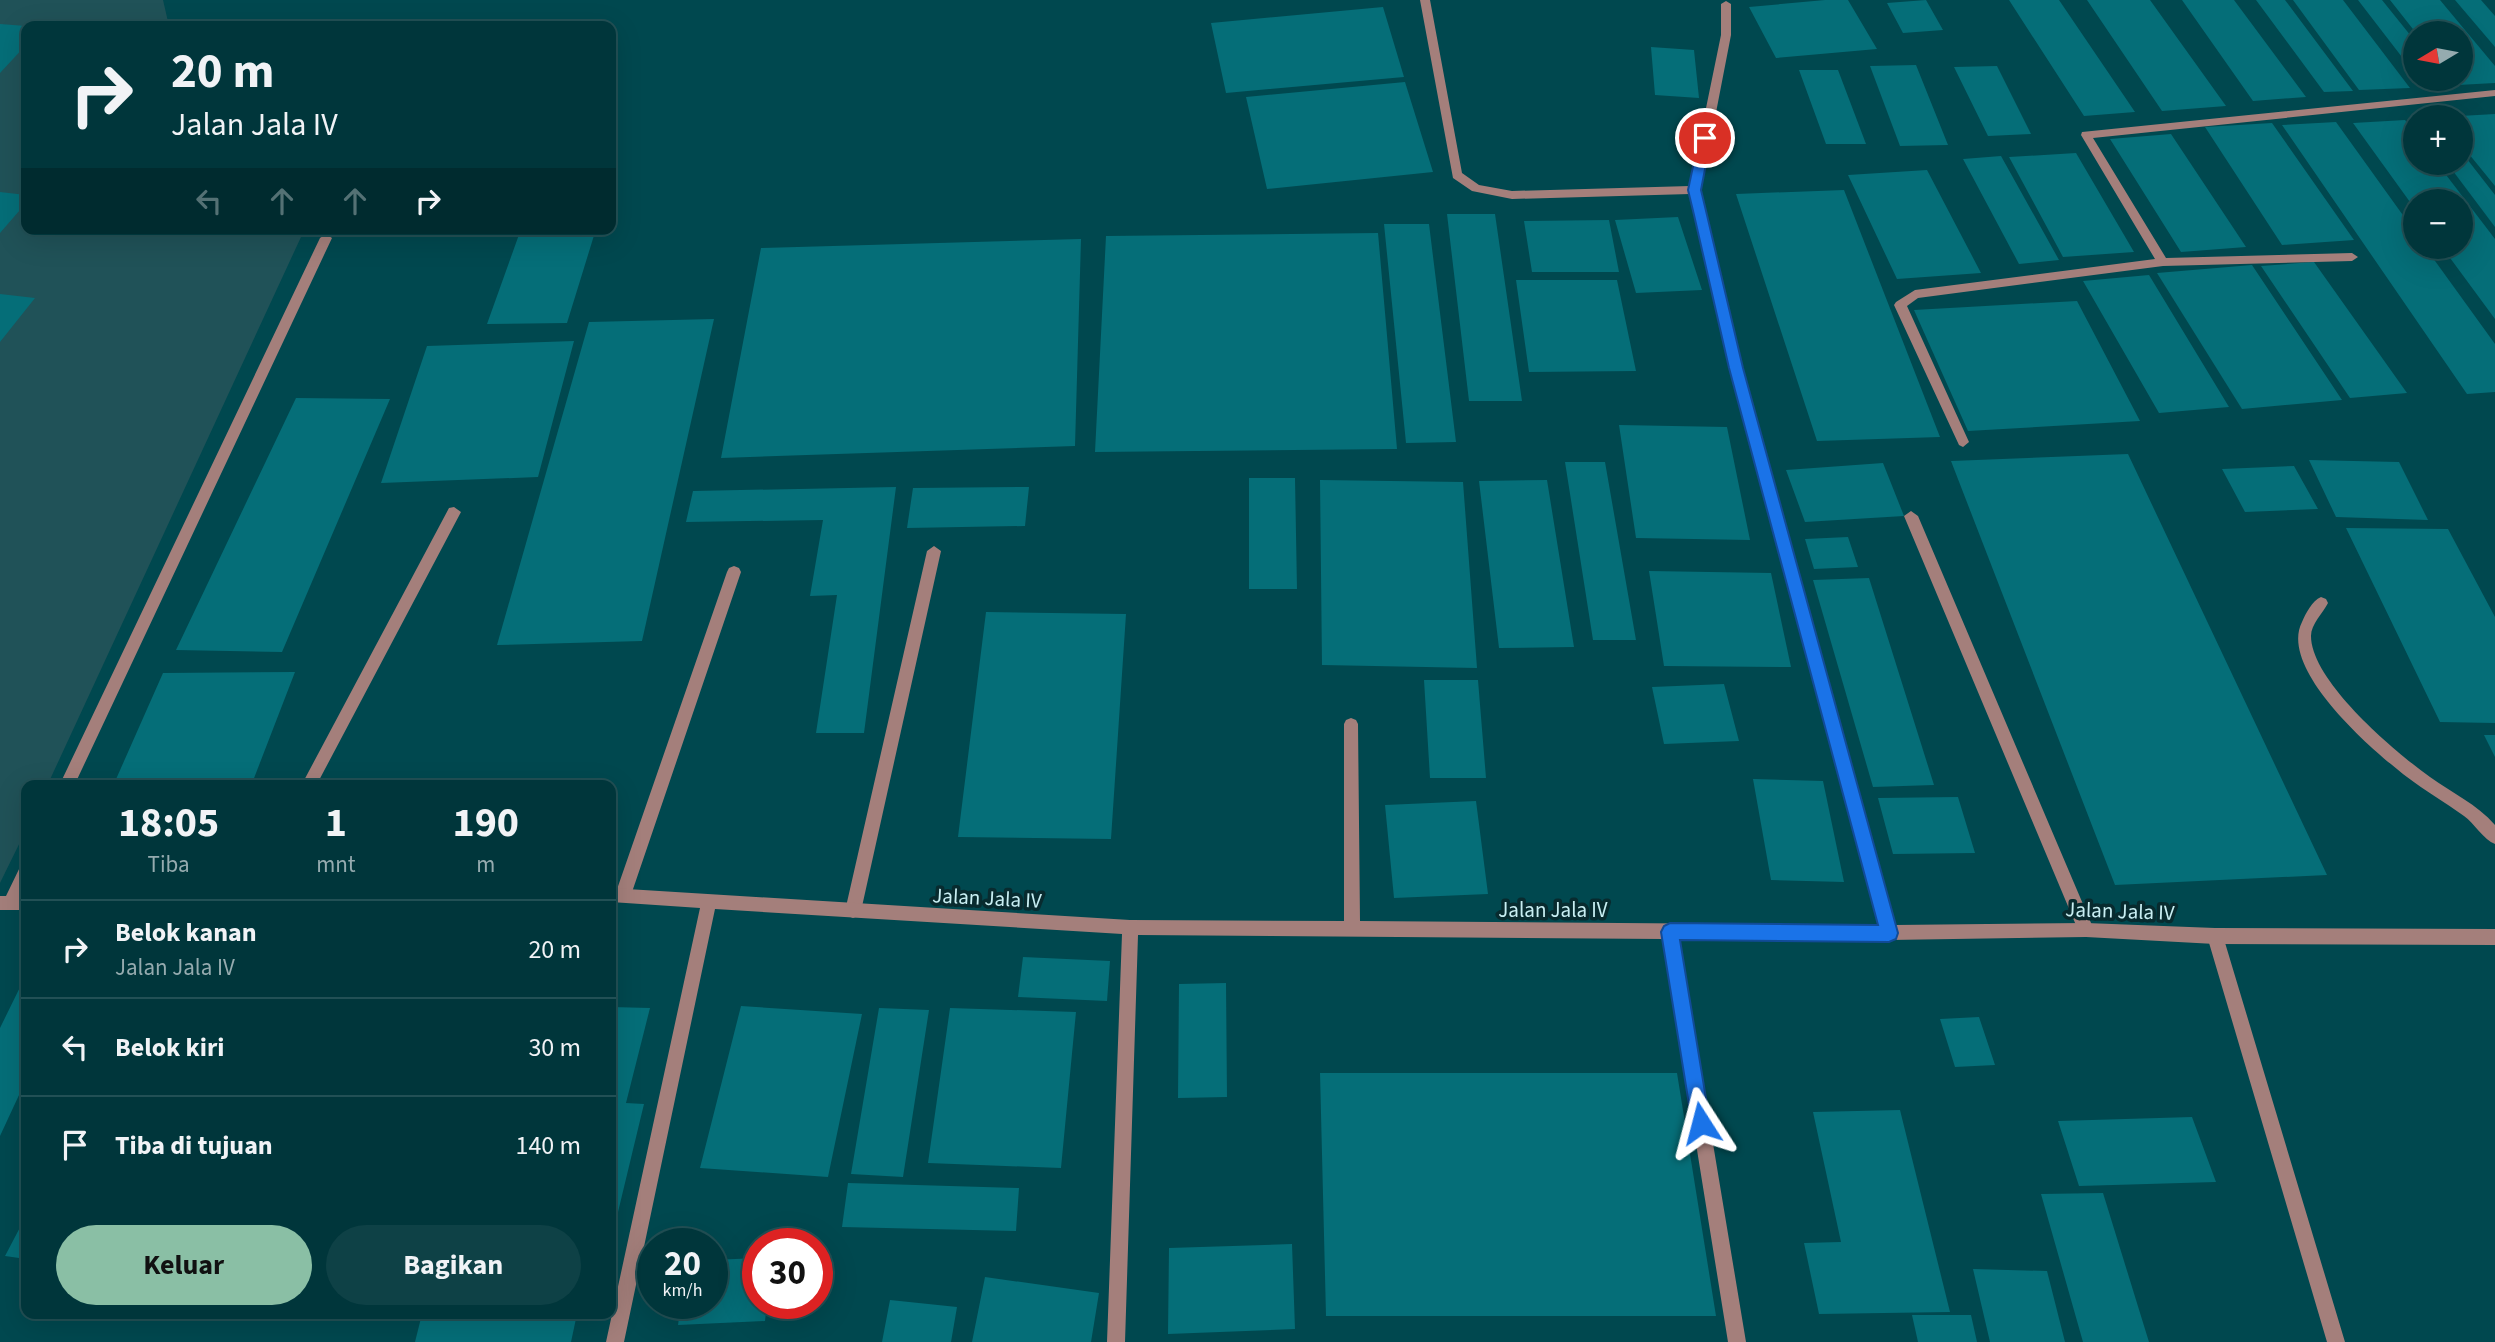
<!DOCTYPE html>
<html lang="id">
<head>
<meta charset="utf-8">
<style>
	body { margin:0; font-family:"Source Sans 3",sans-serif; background:#0e4146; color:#f1f3f6; height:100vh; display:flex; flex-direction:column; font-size:26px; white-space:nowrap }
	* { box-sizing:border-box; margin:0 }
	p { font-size:23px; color:#95abaf }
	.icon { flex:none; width:38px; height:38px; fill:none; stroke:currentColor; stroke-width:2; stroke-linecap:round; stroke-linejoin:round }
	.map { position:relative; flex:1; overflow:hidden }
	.sheet { position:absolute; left:21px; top:780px; width:595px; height:539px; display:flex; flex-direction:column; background:#00363b; border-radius:14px; box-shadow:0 7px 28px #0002,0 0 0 2px #225055 }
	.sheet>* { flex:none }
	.guide { position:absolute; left:21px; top:21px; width:595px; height:214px; border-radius:14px; box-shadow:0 7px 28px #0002,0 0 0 2px #225055; background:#00363b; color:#f1f3f6; overflow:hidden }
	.needle { width:46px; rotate:260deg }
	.buttons { position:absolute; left:2403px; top:21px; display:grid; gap:14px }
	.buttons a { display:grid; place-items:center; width:70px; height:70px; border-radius:50%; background:#00363b; box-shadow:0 7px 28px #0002,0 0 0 2px #225055; font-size:35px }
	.speed { position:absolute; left:637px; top:1228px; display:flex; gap:14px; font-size:35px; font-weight:700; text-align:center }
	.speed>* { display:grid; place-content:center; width:91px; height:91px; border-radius:50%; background:#00363b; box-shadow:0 7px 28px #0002,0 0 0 2px #225055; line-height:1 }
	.speed small { font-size:18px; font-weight:400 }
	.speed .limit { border:10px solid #d22; background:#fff; color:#111 }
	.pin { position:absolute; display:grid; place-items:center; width:60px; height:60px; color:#fff; margin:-30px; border:4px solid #fff; border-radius:50%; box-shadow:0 2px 7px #0007 }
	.me { position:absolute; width:77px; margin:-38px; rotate:351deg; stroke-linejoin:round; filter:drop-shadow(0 0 5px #0008) }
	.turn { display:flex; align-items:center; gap:24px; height:147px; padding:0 35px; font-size:32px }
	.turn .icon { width:91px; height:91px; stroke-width:2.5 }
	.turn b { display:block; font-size:49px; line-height:60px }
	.lanes { display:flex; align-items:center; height:66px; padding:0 35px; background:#0003; justify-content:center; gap:35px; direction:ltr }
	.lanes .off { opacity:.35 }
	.eta { display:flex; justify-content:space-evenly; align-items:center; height:119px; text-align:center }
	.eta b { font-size:42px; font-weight:700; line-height:49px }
	.primary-button { display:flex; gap:14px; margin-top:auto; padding:14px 35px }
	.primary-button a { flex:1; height:80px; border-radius:42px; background:#8abfa5; color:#111; font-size:28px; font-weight:700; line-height:80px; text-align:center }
	.primary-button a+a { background:#0e4146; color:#f1f3f6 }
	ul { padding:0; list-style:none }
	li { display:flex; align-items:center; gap:21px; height:98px; padding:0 35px; border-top:2px solid #225055 }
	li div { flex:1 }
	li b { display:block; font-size:26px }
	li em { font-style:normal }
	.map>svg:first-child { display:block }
	.built { fill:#205258 }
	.building { fill:#056e78 }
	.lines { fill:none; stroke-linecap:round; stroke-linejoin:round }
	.lane { fill:#a47f7b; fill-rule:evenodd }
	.street { fill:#a47f7b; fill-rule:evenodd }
	.route { fill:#1a73e8; stroke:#114b97; stroke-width:2 }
	.labels { text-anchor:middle; stroke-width:7; stroke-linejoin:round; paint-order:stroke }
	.street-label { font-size:21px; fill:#c9eff3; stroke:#082b2f }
</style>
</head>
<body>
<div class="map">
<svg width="2495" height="1342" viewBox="0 0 2495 1342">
	<rect width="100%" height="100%" fill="#00484f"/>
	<!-- built -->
	<path class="built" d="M0,0h163l6,26h-143v203h12l-4,7 267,1 -254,549h-21v44l-26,53z"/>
	<!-- building -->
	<path class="building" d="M1825,0h23l29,49 -101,9 -27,-51z
		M1926,0l17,30 -40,3 -16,-30z
		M2009,0h50l76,112 -51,4z
		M2087,0h63l76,106 -64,5z
		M2182,0h52l72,97 -53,4z
		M2256,0h29l68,91 -29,1z
		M2293,0h50l67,88 -51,2z
		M2358,0h24l33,41v33z
		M2390,0h50l55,66v17l-37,2 -5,-6h7v-46h-44z
		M2455,0h26l14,16v31z
		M1383,7l21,70 -178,16 -15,-70z
		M0,24l26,2v19l-26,28z
		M1651,47l43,3 5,48 -44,-3z
		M1916,65l32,80 -48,1 -30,-80z
		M1997,66l34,68 -43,2 -34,-69z
		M1799,70h39l28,74h-40z
		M2419,79h26l6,7 -25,1z
		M1405,82l28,90 -166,17 -21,-92z
		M2495,114v72l-35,-43v-27z
		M2405,120l10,13v30h22l58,76v80l-53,-72h18v-46h-45v8l-62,-86z
		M2336,122l79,110v15h10l70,97v48l-28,2 -185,-269z
		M2272,123l82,117 -72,5 -77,-118z
		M2171,134l75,113 -65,5 -71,-113z
		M2460,150l35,45v32l-48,-64h13z
		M2076,153l58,99 -71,5 -54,-100z
		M2001,156l58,104 -40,4 -56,-105z
		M1927,170l54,103 -84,6 -49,-104z
		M1844,190l96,247 -123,4 -81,-247z
		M0,192l26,3v8l-26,30z
		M1447,214h48l27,187h-53z
		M1678,217l24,73 -66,3 -21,-73z
		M1609,220l10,52h-87l-8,-51z
		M1384,224h45l27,218 -50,1z
		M521,229h75l-29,94 -80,1z
		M1378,233l19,216 -302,3 11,-216z
		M1081,239l-6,207 -354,12 40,-210z
		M2314,262l93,131 -57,5 -89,-132z
		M2252,265l90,135 -100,9 -85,-136z
		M2149,275l80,132 -70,6 -76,-132z
		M1516,280h101l19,91 -107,1z
		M0,294l35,4 -35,44z
		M2077,301l63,120 -172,10 -54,-121z
		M714,319l-72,322 -145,4 92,-323z
		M574,341l-36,136 -157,6 46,-137z
		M296,398l94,1 -108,253 -106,-2z
		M1619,425l108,2 23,113 -114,-2z
		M2128,454l199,421 -212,10 -164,-424z
		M2309,460l90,2 29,58 -92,-3z
		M1565,462h40l31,178h-43z
		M1883,463l21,53 -99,6 -19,-52z
		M2294,466l24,43 -73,3 -23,-43z
		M1249,478h46l2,111h-48z
		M1320,480l143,2 14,186 -155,-3z
		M1547,480l27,167 -75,1 -20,-167z
		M896,487l-32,246h-48l21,-138 -27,1 13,-76 -137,2 7,-31z
		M1029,487l-4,39 -118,2 6,-40z
		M2346,528l102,1 47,88v106l-55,-1z
		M1848,537l10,30 -44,2 -9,-30z
		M1649,571l122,2 20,94 -127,-1z
		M1869,578l65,207 -61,2 -60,-207z
		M986,612l140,2 -15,225 -153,-2z
		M295,672l-44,114h-138l50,-113z
		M1424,680h54l8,98h-56z
		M1724,684l15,57 -75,3 -12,-57z
		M2484,735h11v22z
		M1753,779l70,2 21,101 -73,-2z
		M1958,797l17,56 -82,1 -15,-56z
		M1476,801l12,93 -94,4 -9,-93z
		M1023,957l87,4 -3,40 -89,-4z
		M26,975v105l-26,56v-108z
		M1226,983l1,114 -49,1 1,-114z
		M741,1006l121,8 -34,163 -128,-9z
		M611,1007l39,1 -24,95 18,1 -32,133z
		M879,1008l50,2 -26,167 -52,-3z
		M950,1008l126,4 -15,156 -133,-5z
		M1979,1017l16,48 -40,2 -15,-48z
		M1320,1073h357l39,243h-390z
		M1900,1110l50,202 -131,2 -15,-71 37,-1 -28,-130z
		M2192,1117l24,65 -137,4 -21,-65z
		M848,1183l171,5 -3,43 -174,-4z
		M2103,1193l46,149h-66l-42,-148z
		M26,1216v43l-21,-3z
		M1292,1244l3,85 -127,5 1,-86z
		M758,1258v46h9l-2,17 -87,4 3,-21h31v-44z
		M1973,1269l74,2 18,71h-75z
		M985,1277l114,16 -8,49h-119z
		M890,1300l67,7 -6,35h-69z
		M422,1314h155l-6,28h-156z
		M1912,1315h59l6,27h-59z"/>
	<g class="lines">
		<!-- lane -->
		<path class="lane" d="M2495,90v6l-402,42 73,120 186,-5 6,4 -6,4 -189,5 -245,32 -11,8 62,136 -6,5 -4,-2 -65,-140 2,-3 19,-12 240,-31 -74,-124 1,-3z
			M454,507l7,5 -145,274h-15l148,-278z
			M1911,511l7,5 176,414 -3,5 -5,2 -5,-2 -3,-5 -174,-414z
			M934,546l7,5 -80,360 -3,5 -5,2 -5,-2 -3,-5 82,-360z
			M734,566l5,2 2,4 -110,323 -3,5 -5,2 -5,-2 -3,-5 112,-323 2,-4z
			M2321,597l5,2 2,4c-5,10 -17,21 -17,33 0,45 84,116 119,141 22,16 47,27 65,48v19c-11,-4 -21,-21 -31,-28 -19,-14 -39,-25 -57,-39 -34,-26 -129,-108 -105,-155 4,-9 10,-21 19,-25z
			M2215,928l6,3 2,5 122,406h-18l-120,-406 2,-5z"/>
		<!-- street -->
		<path class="street" d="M1420,0h10l32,173 17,12 33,6 178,-5 31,-151v-31l5,-3 5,3v31l-30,155 41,178 153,557 191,-2 129,5 280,1v16l-280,-1 -129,-7 -197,3 -210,-1 67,403h-18l-65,-403 -525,-4 -13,407h-18l15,-408 -407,-25 -91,433h-18l94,-434 -89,-6v-14l519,32 214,1v-197l2,-4 5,-2 5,2 2,4 2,197 519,4 -149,-557 -40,-174 -178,5 -40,-8 -19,-13z
			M326,234l6,4 -258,548h-15l261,-548z
			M26,863v23l-4,10h4v14h-26v-14h6l15,-31z"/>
	</g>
	<!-- route -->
	<path class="route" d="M1705,134l6,4 -10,52 6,25 36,153 155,565 -2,6 -7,3 -209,-2 30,183 -2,7 -7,3 -7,-3 -2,-7 -31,-191 3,-6 6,-3 208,2 -149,-557 -35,-153 -6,-25 11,-52z"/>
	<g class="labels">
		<!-- street labels -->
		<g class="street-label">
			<text transform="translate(987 898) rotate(3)" y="7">Jalan Jala IV</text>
			<text x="1553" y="917">Jalan Jala IV</text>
			<text transform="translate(2120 911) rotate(2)" y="7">Jalan Jala IV</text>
		</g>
	</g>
</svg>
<div class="buttons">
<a><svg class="needle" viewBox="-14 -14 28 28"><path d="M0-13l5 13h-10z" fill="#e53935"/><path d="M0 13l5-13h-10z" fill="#95abaf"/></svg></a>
<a>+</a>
<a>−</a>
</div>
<div class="speed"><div>20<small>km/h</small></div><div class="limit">30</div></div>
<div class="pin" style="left:1705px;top:138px;background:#d93025"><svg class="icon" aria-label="arrive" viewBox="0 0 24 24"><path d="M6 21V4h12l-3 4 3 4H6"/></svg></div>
<svg class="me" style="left:1701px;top:1123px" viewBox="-20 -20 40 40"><path d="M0-17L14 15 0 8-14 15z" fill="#1a73e8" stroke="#fff" stroke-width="4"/></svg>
<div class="guide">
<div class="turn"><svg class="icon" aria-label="right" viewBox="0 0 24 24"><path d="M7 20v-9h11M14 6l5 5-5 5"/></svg><div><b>20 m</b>Jalan Jala IV</div></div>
<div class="lanes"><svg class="icon off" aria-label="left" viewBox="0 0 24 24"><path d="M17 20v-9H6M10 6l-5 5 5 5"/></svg><svg class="icon off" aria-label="ahead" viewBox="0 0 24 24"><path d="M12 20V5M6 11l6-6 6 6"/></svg><svg class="icon off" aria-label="ahead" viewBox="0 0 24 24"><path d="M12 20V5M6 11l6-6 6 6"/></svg><svg class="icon" aria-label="right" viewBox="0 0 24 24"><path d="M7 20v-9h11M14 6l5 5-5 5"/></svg></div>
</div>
<section class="sheet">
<div class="eta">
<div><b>18:05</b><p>Tiba</p></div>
<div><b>1</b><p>mnt</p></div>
<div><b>190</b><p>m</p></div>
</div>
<ul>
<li><svg class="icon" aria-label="right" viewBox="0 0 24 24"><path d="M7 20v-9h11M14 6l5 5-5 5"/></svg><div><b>Belok kanan</b><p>Jalan Jala IV</p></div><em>20 m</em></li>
<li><svg class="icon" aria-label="left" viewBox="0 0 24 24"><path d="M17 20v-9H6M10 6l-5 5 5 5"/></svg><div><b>Belok kiri</b></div><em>30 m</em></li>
<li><svg class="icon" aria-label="arrive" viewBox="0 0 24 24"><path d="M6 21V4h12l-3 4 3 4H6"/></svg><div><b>Tiba di tujuan</b></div><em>140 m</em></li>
</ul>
<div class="primary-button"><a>Keluar</a><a>Bagikan</a></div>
</section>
</div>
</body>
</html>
